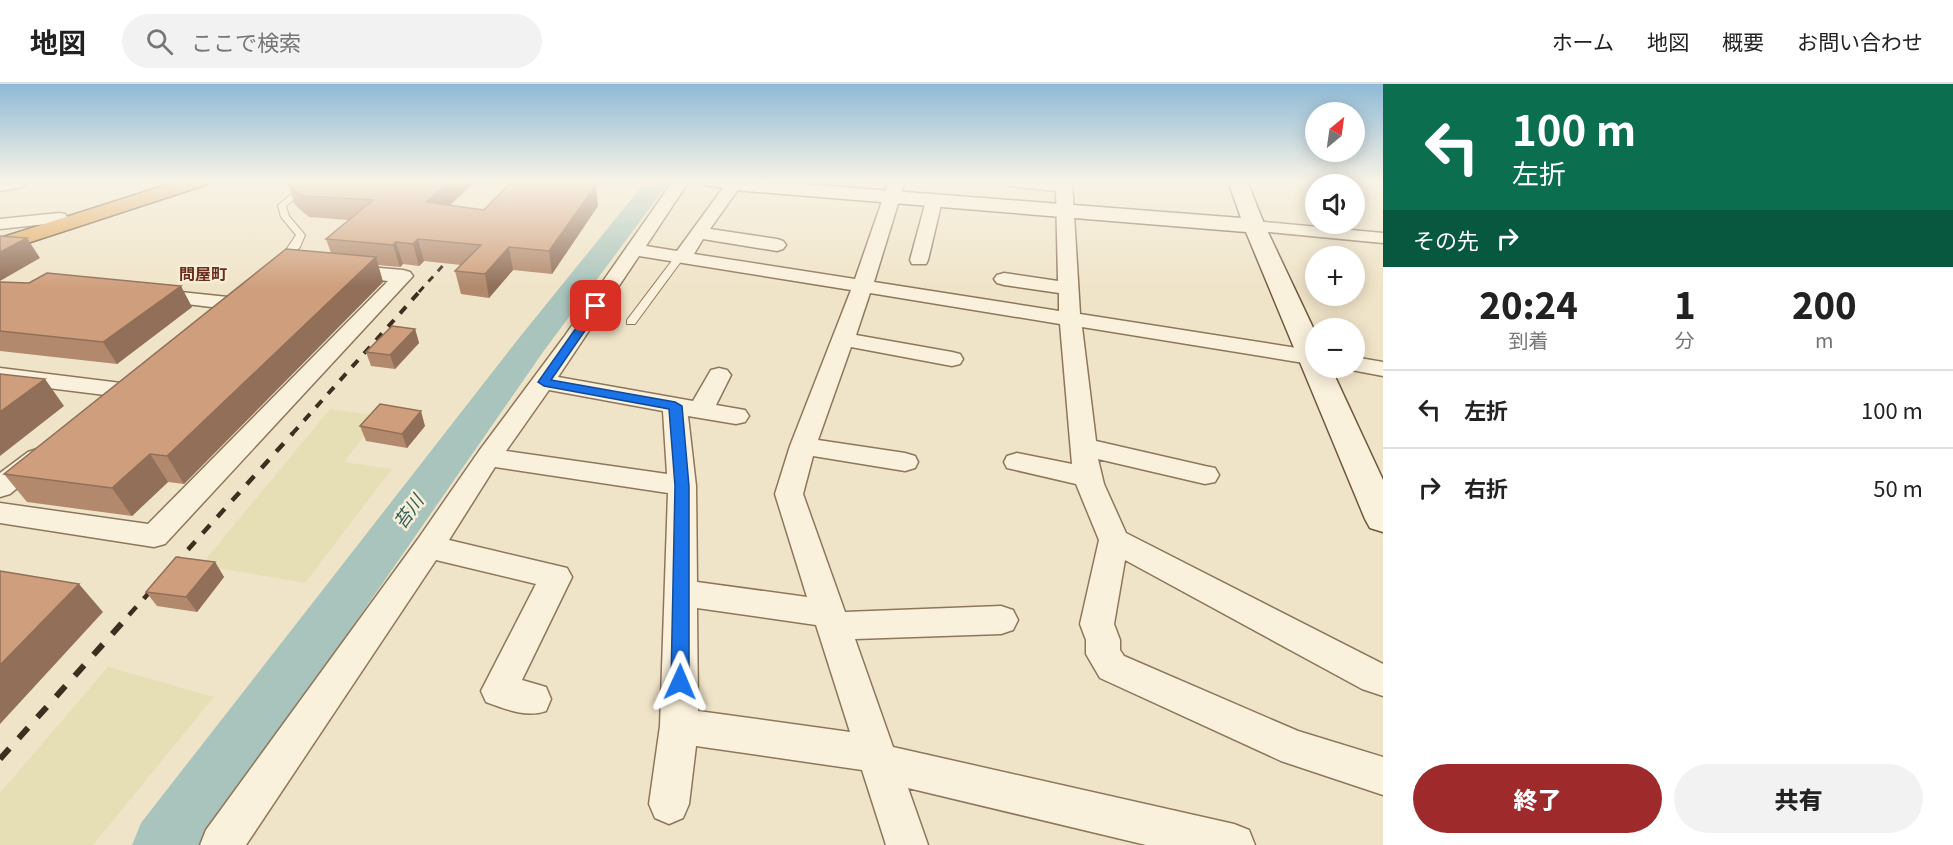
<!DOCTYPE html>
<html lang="ja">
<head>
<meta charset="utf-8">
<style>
	body { margin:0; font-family:Georgia,"Noto Sans JP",serif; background:#f2f2f2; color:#222; height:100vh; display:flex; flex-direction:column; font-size:22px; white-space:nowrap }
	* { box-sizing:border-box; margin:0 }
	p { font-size:20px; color:#767676 }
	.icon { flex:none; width:33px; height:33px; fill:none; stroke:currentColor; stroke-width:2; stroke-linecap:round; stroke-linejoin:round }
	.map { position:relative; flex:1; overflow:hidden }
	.sheet { display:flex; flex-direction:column; background:#fff; width:570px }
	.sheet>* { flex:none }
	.hud { background:#0b6e4f; color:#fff; overflow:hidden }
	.needle { width:39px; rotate:29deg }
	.tools { position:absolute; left:1305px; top:18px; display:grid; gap:12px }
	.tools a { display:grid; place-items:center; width:60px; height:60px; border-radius:50%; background:#fff; box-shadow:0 3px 15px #0003; font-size:30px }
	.pin { position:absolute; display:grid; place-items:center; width:51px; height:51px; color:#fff; margin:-26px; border-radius:12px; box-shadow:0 3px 9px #0006 }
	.me { position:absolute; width:66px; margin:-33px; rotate:1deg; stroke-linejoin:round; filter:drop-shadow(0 0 4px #0008) }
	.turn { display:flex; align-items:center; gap:21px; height:126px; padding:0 30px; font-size:27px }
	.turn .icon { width:78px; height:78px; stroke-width:2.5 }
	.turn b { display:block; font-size:42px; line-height:51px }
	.then { display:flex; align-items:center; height:57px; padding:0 30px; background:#0003; gap:12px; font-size:22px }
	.eta { display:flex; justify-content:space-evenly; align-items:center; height:102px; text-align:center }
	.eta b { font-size:36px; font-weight:800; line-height:42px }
	.action { display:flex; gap:12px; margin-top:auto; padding:12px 30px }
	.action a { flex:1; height:69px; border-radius:36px; background:#9e2a2b; color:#fff; font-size:24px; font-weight:800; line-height:69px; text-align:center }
	.action a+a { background:#f2f2f2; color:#222 }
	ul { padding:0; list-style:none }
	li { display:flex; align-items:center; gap:18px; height:78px; padding:0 30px; border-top:2px solid #e0e0e0 }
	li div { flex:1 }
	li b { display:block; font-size:22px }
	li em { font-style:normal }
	header { display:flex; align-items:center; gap:36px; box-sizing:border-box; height:84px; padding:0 30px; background:#fff; border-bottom:2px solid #e0e0e0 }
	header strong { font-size:28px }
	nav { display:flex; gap:33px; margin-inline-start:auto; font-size:21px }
	.search { width:420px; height:54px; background:#f2f2f2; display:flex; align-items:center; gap:15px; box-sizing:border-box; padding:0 21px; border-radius:33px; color:#767676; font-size:22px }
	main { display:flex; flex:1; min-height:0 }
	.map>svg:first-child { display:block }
	.farmland { fill:#e6deb5 }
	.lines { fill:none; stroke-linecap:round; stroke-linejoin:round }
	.river { fill:#a9c4bc; fill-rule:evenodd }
	.lane-casing { stroke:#8d765c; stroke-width:2 }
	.street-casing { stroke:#8d765c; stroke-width:3 }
	.secondary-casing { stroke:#6f573f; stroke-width:3 }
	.highway-casing { stroke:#5b4430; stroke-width:3 }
	.lane { fill:#faf1dc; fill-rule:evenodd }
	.street { fill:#faf1dc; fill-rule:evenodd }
	.secondary { fill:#faf1dc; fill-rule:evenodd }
	.highway { fill:#e0a458; fill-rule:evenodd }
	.rail-far3 { stroke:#3d2e20; stroke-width:3; stroke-dasharray:7 7; stroke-linecap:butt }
	.rail-far2 { stroke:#3d2e20; stroke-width:4; stroke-dasharray:9 9; stroke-linecap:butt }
	.rail-far1 { stroke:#3d2e20; stroke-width:4.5; stroke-dasharray:11 11; stroke-linecap:butt }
	.rail { stroke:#3d2e20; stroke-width:6; stroke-dasharray:14 14; stroke-linecap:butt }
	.wall { fill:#b2896c }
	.shaded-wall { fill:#916f58 }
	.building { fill:#cf9f7d; stroke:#916f58; stroke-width:1.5 }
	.route { fill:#1a73e8; stroke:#114b97; stroke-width:1.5 }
	.labels { text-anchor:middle; stroke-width:5; stroke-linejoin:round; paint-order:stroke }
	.far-quarter-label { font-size:16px; font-weight:bold; fill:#6b2e1e; stroke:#f7eed8 }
	.water-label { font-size:18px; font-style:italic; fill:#2f5d5a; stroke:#f7eed8 }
</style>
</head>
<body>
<header>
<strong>地図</strong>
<div class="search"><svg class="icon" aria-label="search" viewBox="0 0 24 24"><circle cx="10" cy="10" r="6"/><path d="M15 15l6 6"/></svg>ここで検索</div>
<nav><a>ホーム</a><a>地図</a><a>概要</a><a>お問い合わせ</a></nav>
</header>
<main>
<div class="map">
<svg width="1383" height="761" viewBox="0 0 1383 761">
	<rect width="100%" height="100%" fill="#f0e4c8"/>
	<!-- farmland -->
	<path class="farmland" d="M330,325l50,7 -36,46 48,7 -87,114 -104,-18z
		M108,583l106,30 -121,148h-93v-52z"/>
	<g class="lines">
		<!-- river -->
		<path class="river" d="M646,97h24l-127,171 -342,493h-69l9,-22 378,-485z"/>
		<defs>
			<path id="lane" d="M308,97h9l-31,25 3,10 16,19 -5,12 -10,11h-6l-2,-2 14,-21 -15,-18 -3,-12z
				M677,170l8,2 -50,68h-8v-4z"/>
			<path id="street" d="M0,97h27l-4,6 -23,4z
				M673,97h16l-43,65 31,5 51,-70h12l2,3 -32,45 67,10 6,2 3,4 -3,4 -6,2 -74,-12 -9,15 161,25 34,-98h16l-31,101 185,29v-18l-55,-8 -7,-2 -3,-4 3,-4 7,-2 54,8 -2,-90 -46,-5 -8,-5h70l8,133 236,37v14l-234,-38 14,114 109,25 10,2 4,7 -4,7 -10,2 -107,-25 6,25 22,49 257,131v32l-21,-7 -237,-129 -11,64 6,16v10l4,6 174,75 85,26v38l-102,-34 -181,-83 -14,-24v-14l-6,-16 19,-84 -23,-56 -69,-16 -3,-6 3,-6 10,-3 55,11 -12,-140 -190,-31 -14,42 96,17 8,2 3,5 -3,5 -8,2 -101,-19 -33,93 87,13 10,3 3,6 -3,6 -10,3 -92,-15 -10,38 42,118 156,-6 12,4 5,10 -5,10 -12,4 -146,5 38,108 341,77 15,6 6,15h-109l-238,-57 20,57h-42l-24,-75 -166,-24 -7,58 -6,14 -14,6 -14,-6 -6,-14 11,-78 8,-233 -173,-26 -46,73 118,28 5,9 -50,103 24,7 5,12 -5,12c-20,7 -41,-2 -60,-9l-5,-11 55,-107 -100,-24 -190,285h-46l6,-15 212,-291 61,-88 85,-114zM639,172l212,34 -61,156 -15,48 32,103 -110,-15 -1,-96 -8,-70 48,8 9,-2 4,-6 -4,-6 -29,-5 15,-30 -4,-5 -8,-2 -8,2 -18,31 -135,-24zM549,306l114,21 4,63 -161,-23zM697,524l119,17 34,107 -152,-21z
				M934,112l8,5 -14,59 -2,4h-14l-2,-4 16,-59z
				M59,129l6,1 3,4 -3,4 -65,7v-10z
				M1254,137l129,12v10l-135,-13 -3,-4 3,-4z
				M345,181l58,5 7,2 3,4 -248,268 -11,3 -154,-24v-20l148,21 240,-243 -50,-6 -3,-4 3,-4z
				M152,205l76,8 7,2 3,4 -3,4 -7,2 -83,-10 -3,-4 3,-4z
				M1354,273l29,5v14l-37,-7 8,-1z
				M0,284l121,15 9,2 3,5 -3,5 -9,2 -121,-15z
				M37,365l9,3 4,6 -4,6 -36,30 -10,3v-24l28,-21z"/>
			<path id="secondary" d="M703,97h62l476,37 -13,-37h19l18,45 51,108v34h15l52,112v52l-13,-4 -5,-9 -119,-287 -512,-42 -29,-5z"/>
			<path id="highway" d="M179,97h29l-3,4 -205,67v-14z"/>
		</defs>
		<!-- lane casing -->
		<use href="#lane" class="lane-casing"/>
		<!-- street casing -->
		<use href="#street" class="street-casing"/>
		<!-- secondary casing -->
		<use href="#secondary" class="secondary-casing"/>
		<!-- highway casing -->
		<use href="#highway" class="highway-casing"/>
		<!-- lane -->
		<use href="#lane" class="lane"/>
		<!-- street -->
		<use href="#street" class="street"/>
		<!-- secondary -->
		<use href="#secondary" class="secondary"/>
		<!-- highway -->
		<use href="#highway" class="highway"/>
		<!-- rail-far3 -->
		<path class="rail-far3" d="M419,208l38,-42"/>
		<!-- rail-far2 -->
		<path class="rail-far2" d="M292,350l128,-143"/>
		<!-- rail-far1 -->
		<path class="rail-far1" d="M129,531l164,-182"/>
		<!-- rail -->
		<path class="rail" d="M0,675l131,-146"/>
	</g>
	<!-- wall -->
	<path class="wall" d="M512,97h53l-1,2 34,23 -46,68 -39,-4 -24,28 -28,-4 -6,-23 6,-6 -37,-4 -5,5 -16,-2 -3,3 -22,-2 5,17 -199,202 -16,-2 -36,34 -105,-14 -23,-28 327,-221 -5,-14 23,-19 -40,-3 -14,-12 -7,-21 196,26z
		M0,198l192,25 -75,57 -117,-13z
		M415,245l4,14 -24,26 -24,-3 -5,-14z
		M360,342h65l-18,22 -41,-7z
		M215,478l9,15 -27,35 -40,-6 -11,-14z"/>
	<!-- shaded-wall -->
	<path class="shaded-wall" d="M450,97h26l-45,42 -5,-21z
		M547,97h18l-16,21z
		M596,101l2,21 -46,68 -3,-23z
		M27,154l13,20 -40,23v-29z
		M418,155l6,22 -5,5 -6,-22z
		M396,158l7,22 -3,3 -7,-22z
		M509,163l4,23 -24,28 -4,-24z
		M376,173l7,25 -199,202 -17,-28z
		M181,202l11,21 -75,57 -14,-22z
		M415,245l4,14 -24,26 -5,-14z
		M45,295l19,27 -64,50v-44z
		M421,327l4,15 -18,22 -5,-14z
		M150,370l18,28 -36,34 -20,-28z
		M215,478l9,15 -27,35 -11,-15z
		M79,500l24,28 -103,112v-59z"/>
	<!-- building -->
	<path class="building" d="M293,97h157l-24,21 58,8 28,-29h35h-1l50,4 -47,66 -40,-4 -24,27 -30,-3 26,-26 -63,-6 -5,5 -17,-2 -3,3 -67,-6 47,-39 -71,-4 -14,-12z
		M0,152l27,2 -27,14z
		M286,165l90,8 -209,199 -17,-2 -38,34 -108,-14z
		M47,189l134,13 -78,56 -103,-11v-49l29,1z
		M392,242l23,3 -25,26 -24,-3z
		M0,290l45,5 -45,33z
		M380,320l41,7 -19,23 -42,-8z
		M176,473l39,5 -29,35 -40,-5z
		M0,487l79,13 -79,81z"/>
	<!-- sky -->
	<linearGradient id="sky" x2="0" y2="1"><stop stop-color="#8fbad6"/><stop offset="0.48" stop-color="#f8f3e6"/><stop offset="1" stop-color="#f8f3e6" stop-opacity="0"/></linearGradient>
	<rect width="1383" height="203" fill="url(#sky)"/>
	<!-- route -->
	<path class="route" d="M596,219l6,3 -51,74 124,22 7,4 7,80v196l-2,5 -7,3 -6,-3 -3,-5 4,-196 -6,-77 -125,-23 -6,-4 55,-78z"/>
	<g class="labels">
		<!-- far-quarter labels -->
		<g class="far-quarter-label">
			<text x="203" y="196">問屋町</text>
		</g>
		<!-- water labels -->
		<g class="water-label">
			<text transform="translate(409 428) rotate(-54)" y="6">苔川</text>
		</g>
	</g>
</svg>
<div class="tools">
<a><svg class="needle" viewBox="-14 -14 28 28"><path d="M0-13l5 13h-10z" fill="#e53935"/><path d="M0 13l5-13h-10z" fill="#767676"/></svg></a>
<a><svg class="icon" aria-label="sound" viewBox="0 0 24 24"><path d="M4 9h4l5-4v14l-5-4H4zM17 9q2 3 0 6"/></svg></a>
<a>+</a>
<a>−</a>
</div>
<div class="pin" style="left:596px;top:222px;background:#d93025"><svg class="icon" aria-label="arrive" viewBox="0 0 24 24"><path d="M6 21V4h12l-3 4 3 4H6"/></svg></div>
<svg class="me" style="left:680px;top:598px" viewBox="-20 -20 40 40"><path d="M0-17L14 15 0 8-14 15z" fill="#1a73e8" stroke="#fff" stroke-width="4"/></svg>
</div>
<section class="sheet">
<div class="hud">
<div class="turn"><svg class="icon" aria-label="left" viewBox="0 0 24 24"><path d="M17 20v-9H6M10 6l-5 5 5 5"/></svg><div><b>100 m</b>左折</div></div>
<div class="then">その先<svg class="icon" aria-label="right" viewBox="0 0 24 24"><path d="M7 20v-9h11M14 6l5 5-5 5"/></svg></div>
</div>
<div class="eta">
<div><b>20:24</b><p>到着</p></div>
<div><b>1</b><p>分</p></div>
<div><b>200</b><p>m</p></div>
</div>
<ul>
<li><svg class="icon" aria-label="left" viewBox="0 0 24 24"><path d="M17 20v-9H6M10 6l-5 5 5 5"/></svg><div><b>左折</b></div><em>100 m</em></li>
<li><svg class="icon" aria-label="right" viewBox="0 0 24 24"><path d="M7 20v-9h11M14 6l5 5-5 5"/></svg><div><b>右折</b></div><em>50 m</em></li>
</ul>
<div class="action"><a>終了</a><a>共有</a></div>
</section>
</main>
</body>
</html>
